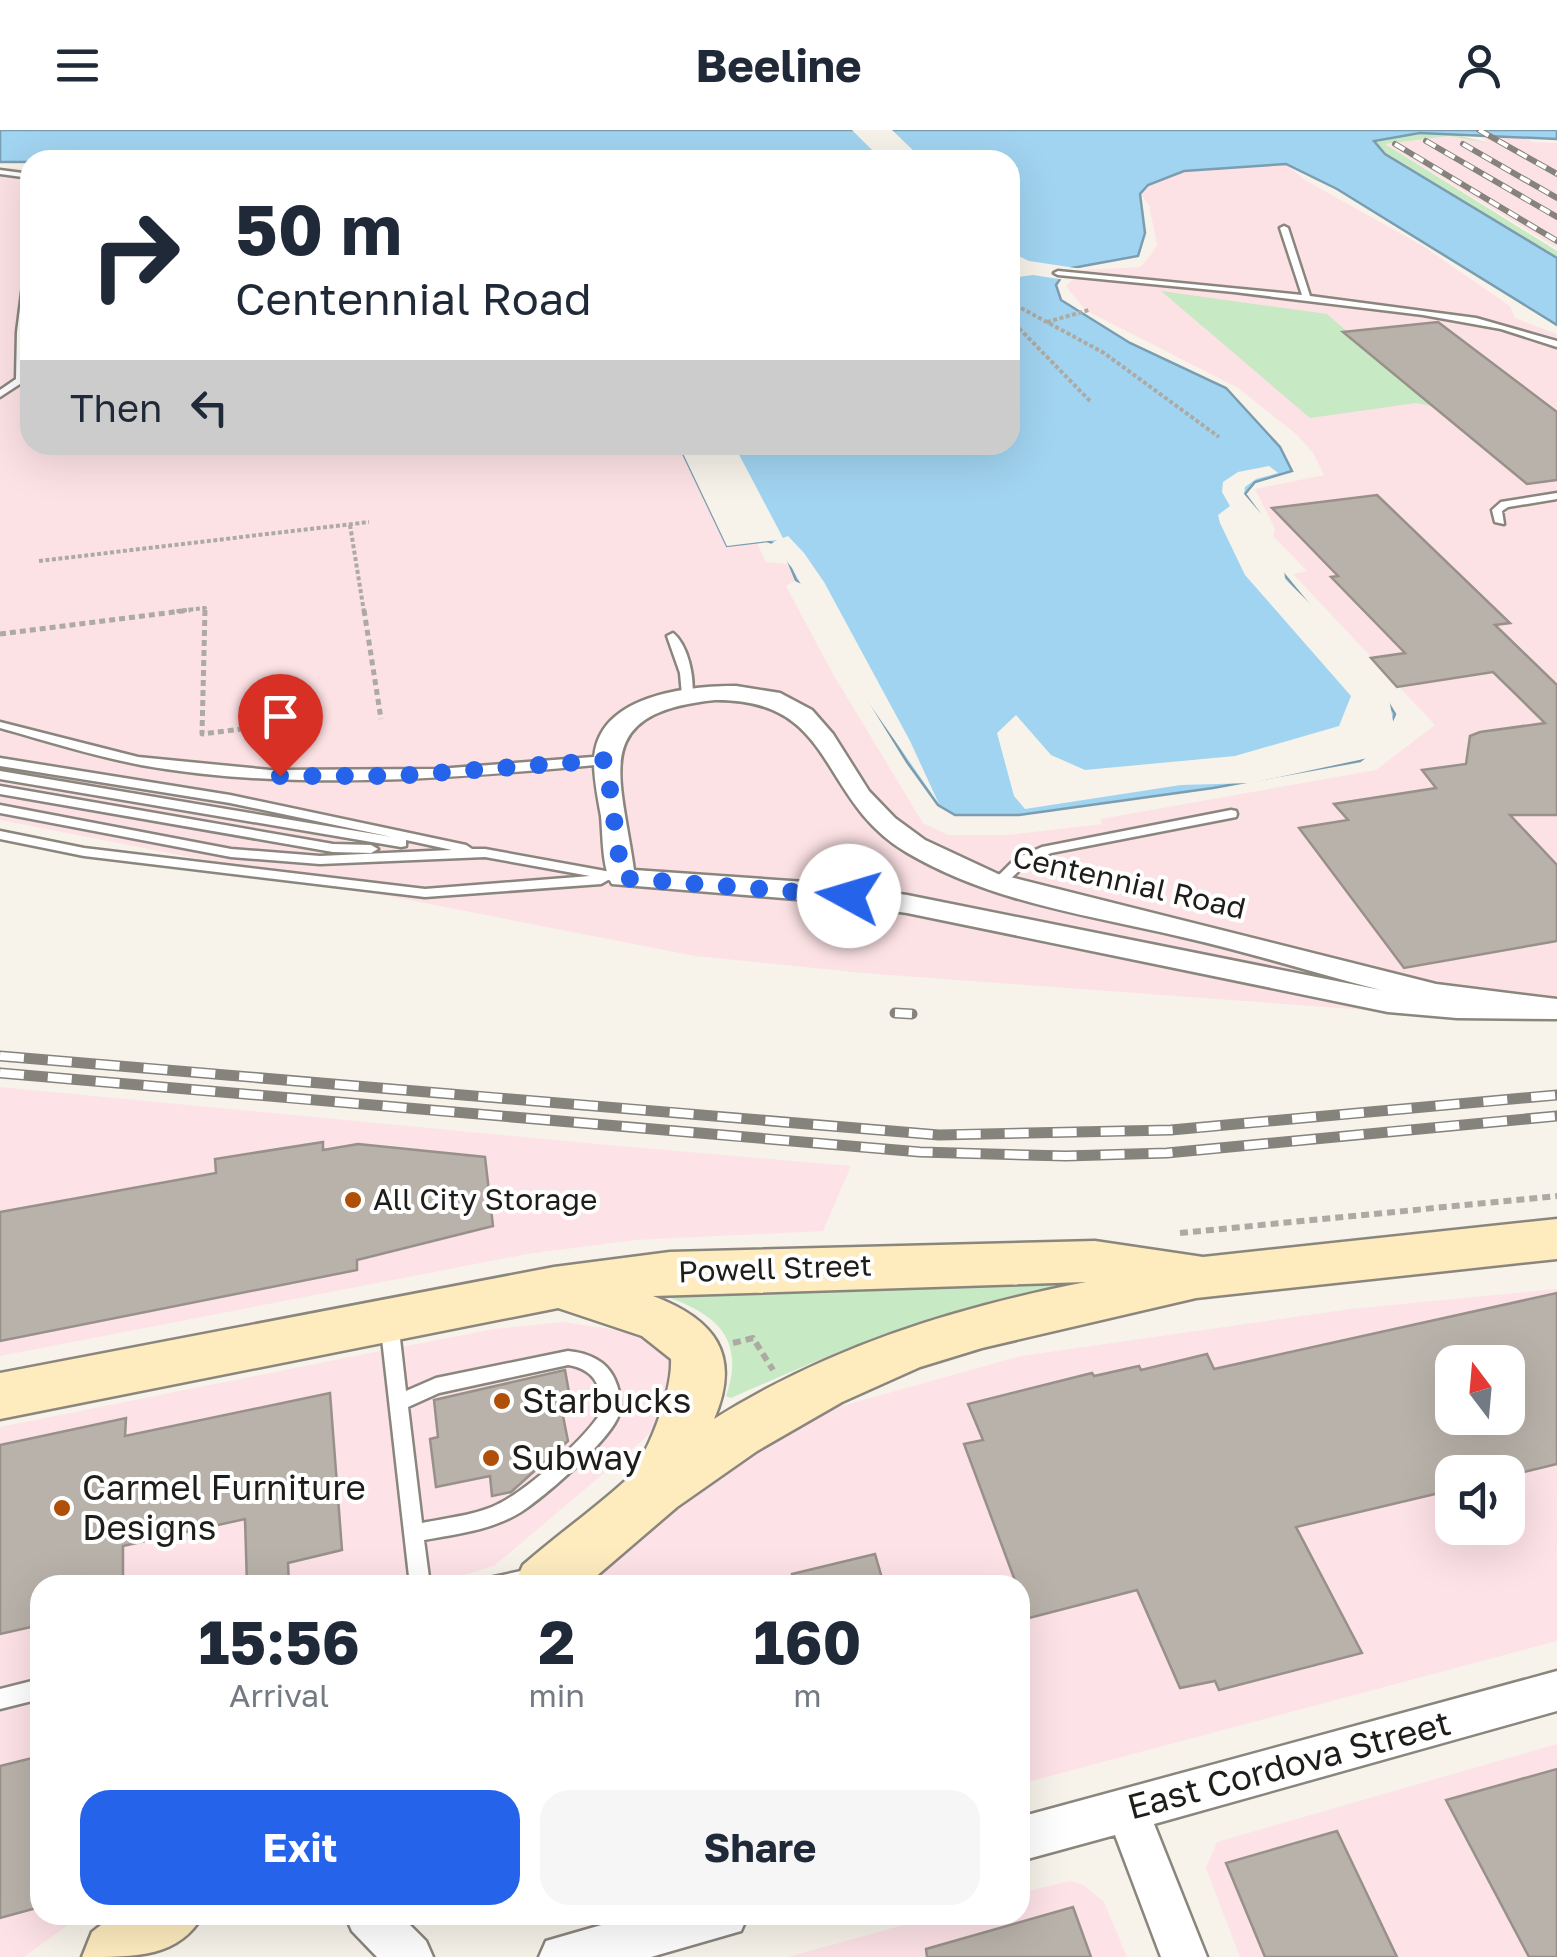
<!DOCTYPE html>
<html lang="en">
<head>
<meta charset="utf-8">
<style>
	body { margin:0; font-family:"Golos Text",sans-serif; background:#f6f6f7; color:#1f2937; height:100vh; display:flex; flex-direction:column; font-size:38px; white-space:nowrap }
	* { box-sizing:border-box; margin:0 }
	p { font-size:32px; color:#747a83 }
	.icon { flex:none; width:55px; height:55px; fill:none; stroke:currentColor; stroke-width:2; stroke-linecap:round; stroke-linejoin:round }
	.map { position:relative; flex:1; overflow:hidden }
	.sheet { position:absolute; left:30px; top:1445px; width:1000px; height:350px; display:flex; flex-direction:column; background:#fff; border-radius:30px; box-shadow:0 10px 40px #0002 }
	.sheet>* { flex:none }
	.hud { position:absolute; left:20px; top:20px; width:1000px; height:305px; border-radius:30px; box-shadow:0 10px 40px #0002; background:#fff; color:#1f2937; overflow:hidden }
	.needle { width:65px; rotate:344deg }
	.controls { position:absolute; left:1435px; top:1215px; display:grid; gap:20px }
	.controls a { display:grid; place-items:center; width:90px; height:90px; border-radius:20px; background:#fff; box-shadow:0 10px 40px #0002; font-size:50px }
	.pin { position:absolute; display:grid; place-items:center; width:85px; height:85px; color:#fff; margin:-102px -42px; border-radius:50% 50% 50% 0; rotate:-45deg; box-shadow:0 0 10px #0007 }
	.pin .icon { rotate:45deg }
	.me { position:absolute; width:110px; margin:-55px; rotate:276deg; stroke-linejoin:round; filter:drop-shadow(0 0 8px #0008) }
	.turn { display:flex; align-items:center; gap:35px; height:210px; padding:0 50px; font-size:45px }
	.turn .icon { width:130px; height:130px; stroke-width:2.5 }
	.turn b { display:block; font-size:70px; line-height:85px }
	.then { display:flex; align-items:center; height:95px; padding:0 50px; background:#0003; gap:20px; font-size:38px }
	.eta { display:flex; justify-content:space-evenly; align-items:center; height:170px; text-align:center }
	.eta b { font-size:60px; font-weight:700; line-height:70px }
	.primary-button { display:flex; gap:20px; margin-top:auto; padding:20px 50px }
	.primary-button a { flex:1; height:115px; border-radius:30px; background:#2563eb; color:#fff; font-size:40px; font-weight:700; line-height:115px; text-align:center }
	.primary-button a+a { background:#f6f6f7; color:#1f2937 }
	header { display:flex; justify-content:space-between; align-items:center; height:130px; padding:0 50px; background:#fff; font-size:45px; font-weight:700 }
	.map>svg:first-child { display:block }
	.commercial { fill:#fde2e7; fill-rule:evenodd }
	.industrial { fill:#fde2e5 }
	.green { fill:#c7e9c3 }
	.water { fill:#a1d4f1; stroke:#7a9db0; stroke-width:2.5 }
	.pier { fill:#f7f3ea }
	.building { fill:#b9b2aa; stroke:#98918a; stroke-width:2.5; fill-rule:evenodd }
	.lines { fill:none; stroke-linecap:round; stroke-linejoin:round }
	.lane-casing { stroke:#8a867e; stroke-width:5 }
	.street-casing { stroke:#8a867e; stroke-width:5 }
	.secondary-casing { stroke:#8a867e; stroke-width:5 }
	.path-far2 { stroke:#adaaa3; stroke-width:4; stroke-dasharray:4 2.5; stroke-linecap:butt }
	.path-far1 { stroke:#adaaa3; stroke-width:5; stroke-dasharray:6 4; stroke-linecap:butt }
	.path { stroke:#adaaa3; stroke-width:6; stroke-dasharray:8 5; stroke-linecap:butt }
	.lane { fill:#fff; fill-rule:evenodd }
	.street { fill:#fff; fill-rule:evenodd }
	.secondary { fill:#feebbe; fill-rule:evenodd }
	.rail-far1-casing { stroke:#85837c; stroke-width:6 }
	.rail-casing { stroke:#85837c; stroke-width:11 }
	.rail-far1 { stroke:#fff; stroke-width:4; stroke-dasharray:11; stroke-linecap:butt }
	.rail { stroke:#fff; stroke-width:8; stroke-dasharray:24; stroke-linecap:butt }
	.route { stroke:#2563eb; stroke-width:18; stroke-dasharray:0 32.4 }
	.poi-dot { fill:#af4f08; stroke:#fff; stroke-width:4 }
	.labels { text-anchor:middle; stroke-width:8; stroke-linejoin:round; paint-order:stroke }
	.street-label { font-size:30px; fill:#1e1d19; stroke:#fff }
	.poi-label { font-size:30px; fill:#1e1d19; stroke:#fff; text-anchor:start }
	.near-poi-label { font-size:35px; fill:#1e1d19; stroke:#fff; text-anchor:start }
	.near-street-label { font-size:35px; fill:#1e1d19; stroke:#fff }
</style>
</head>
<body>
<header><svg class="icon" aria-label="menu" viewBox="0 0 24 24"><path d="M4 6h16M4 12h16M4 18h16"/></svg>Beeline<svg class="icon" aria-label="person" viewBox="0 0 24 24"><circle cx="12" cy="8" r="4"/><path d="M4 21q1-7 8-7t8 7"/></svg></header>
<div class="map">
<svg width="1557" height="1827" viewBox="0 0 1557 1827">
	<rect width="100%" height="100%" fill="#f7f3ea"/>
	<!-- commercial -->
	<path class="commercial" d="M0,957l597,57 254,22 -28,65 -188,9 -108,14 -527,102z
		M1557,1159v352l-537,143v-199h-435l96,-83 125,-86 215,-60 330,-47zM1452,1232h56v56h-56zM1452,1342h56v56h-56z
		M563,1192l81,12 27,26 3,12 -17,52 -14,16 -149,126 -34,10 -9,9h-411v330h42l-58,42h-24v-530l370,-74 124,-24z
		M1557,1614v213h-317l-34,-89 11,-26z
		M1070,1751l13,4 21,17 23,55h-339l152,-42h80v-22z"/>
	<!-- industrial -->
	<path class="industrial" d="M1468,0h41l24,12 24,1v105l-172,-104 64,-8 40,6z
		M1286,34l19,16 118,66 87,60 5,12 42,16v667l-177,10 -517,-38 -168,-17 -695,-136v-652l30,1v276h704l49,94 -26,4 9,19 21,2 9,16 -10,6 47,88 90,149 25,12h59l95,-11 -2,-5 276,-49 59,-45 -142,-151 14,-3 -34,-35 2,-7 -20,-40 69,-14 -11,-22 -17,-19 -58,-46 -153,-78 -19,-24 16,-16 58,-3 10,-11 7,-11 -8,-40 -9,-11 8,-9 35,-14z"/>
	<!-- green -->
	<path class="green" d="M1444,2l45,11 -40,-7 -64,8 172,107v7l-172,-104 -11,-14z
		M1161,161l166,23 105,92 -16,-3 -106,15z
		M1078,1151l2,6c-135,18 -226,57 -349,111l-5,-2c20,-57 -10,-83 -62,-100v-5z"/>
	<!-- water -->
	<path class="water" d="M0,0h1557v9l-137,-6 -46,8 11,13 172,104v67l-220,-136 -51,-25 -102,7 -36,14 -8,9 5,39 -7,23 -71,13 -11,16 5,15 69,43 96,45 54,59 12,24 -37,11 -10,12 14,19 19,54 106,129 11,18 -13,30 -22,17 -147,27 -194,27h-64l-17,-10 -31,-43 -55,-89 -46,-88 -10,-5 -14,-34 -15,-5 -40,5 -48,-101h331v-285l-1010,2z"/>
	<!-- pier -->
	<path class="pier" d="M852,0h40l31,30h-41z
		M1010,122l19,9 53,8 -12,4 -5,7 -32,-5 -23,3z
		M679,315h55l49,93 5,-2 16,17 20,29 86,159 29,63 -89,-128 -58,-108 -14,-18 -10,-4 9,-6 -50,6z
		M1269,336l9,7 -22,6 -11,8 -1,7 19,22 21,52 1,11 49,48 54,66 6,33 -8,17 -18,15 -117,25 -70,2 -156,24 -11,-13 -17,-63 19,-18 35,40 34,15 150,-14 104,-30 12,-30 -106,-121 -25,-52 -2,-8 12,-9 -8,-14 1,-10 15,-10z"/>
	<!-- building -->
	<path class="building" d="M1438,192l119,90v68l-30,4 -184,-152z
		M1377,365l133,128 -15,2 62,60v130h-47l47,50v76l-153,27 -105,-140 49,-8 -14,-16 102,-16 -14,-18 44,-6 4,-28 10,-4 65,-9 -52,-51 -96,15 -26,-29 34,-5 -74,-76 7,-1 -66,-68z
		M323,1012v8l35,-6 127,13 8,69 -136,34v10l-357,71v-129l216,-39 -1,-14z
		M1557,1163v171l-49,12v-4h-56v18l-156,37 66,126 -143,37 -4,-9 -35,7 -43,-98 -108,28 -65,-174 19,-4 -15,-36 124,-31 2,3 45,-10 2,4 66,-16 7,15zM1452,1232h56v56h-56z
		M565,1240l7,39 -10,2 6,30 -57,51 -19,4 -2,-20 -54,11 -6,-48 8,-2 -4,-37z
		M330,1263l12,157 -54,13 1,22h-42l-2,-66 -122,27v39h-83v40l-40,9v-189l126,-27 -1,18z
		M875,1424l9,31h-91l-1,-11z
		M40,1626v151l-40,11v-152z
		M1557,1639v188h-28l-83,-157z
		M1337,1701l60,126h-132l-39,-94z
		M1073,1777l18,50h-164l-1,-8z"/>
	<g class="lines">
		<defs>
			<path id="lane" d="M0,40l30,4v4l-30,-4z
				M1284,96l4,2 22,68 166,22 81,23v6l-56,-18 -78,-14 -189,-23 -176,-17 -4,-2 4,-2 244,24 -22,-67z
				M30,129c0,40 -5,80 -4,121l-26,17v-7l16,-11 1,-47 9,-71z
				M1557,363v6l-49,8 -6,4 2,13 -9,-2 -3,-12 9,-8z
				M673,503c15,12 22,45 19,65h-8l-2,-3 -2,-22 -13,-37z
				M0,592l138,35 132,13 168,-1 168,-13 6,4 -6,4c-151,14 -315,28 -465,1 -48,-9 -94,-24 -141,-37z
				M0,628l230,37 236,50 6,4h13l137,25 7,4 -7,4 -14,-2 -7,4 -176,13 -341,-41 -84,-17v-8l84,17 341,41 165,-13 -105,-19 -165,7 -89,-7 -231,-44v-8l231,44 89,7 132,-6 -46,-10v6l-5,1 -401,-68v-8l392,66 -162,-34 -230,-37z
				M0,656l333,58 38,1 7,4 -7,4 -38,-1 -333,-58z
				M1231,680l5,1 1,3 -1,3 -185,36 -26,12 -24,23 -5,1 -7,-4 26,-26 27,-12z
				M389,1184l6,2 3,5 8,70 30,-13 132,-27c18,2 36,8 45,25 6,11 9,26 6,38 -7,25 -75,83 -98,98 -29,18 -64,22 -97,28l6,45h-20l-30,-264 3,-5zM568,1235c27,4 36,23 32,49 -17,27 -78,81 -108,93 -22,9 -46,11 -70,16l-14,-116 31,-14z
				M535,1438l7,2 3,7 -3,7 -4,1h-52l3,-7z
				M40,1549v20l-40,10v-20z"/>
			<path id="street" d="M736,556l44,7 32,17 21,24 36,57 26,27 30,22 73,34 438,110 121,15v20l-100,-1 -69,-6 -481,-99 -87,-12 -208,-17c-10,-17 -9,-47 -11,-68 -3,-17 -7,-36 -7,-54 1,-67 93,-76 142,-76zM715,570c123,-1 101,98 191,152 84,50 182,63 276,85 67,15 132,36 199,53l-474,-95 -87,-12 -186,-13c-13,-95 -46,-157 81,-170z
				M1557,1541v40l-403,113 53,133h-46l-46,-122 -95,26v-44z
				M345,1785h55l26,26 7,16h-56l-25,-26z
				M636,1785h112l-7,16 -90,26h-112l7,-16z"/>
			<path id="secondary" d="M1557,1089v40l-361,39 -214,50 -62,19 -78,35 -85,49 -80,56 -91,78h-72l9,-20c33,-29 70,-55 102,-84 22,-22 48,-91 46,-122l-29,-23 -84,-28 -558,111v-46l554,-106 116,-15 425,-11 108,16zM1086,1152c-133,26 -257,65 -372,137 28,-65 0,-100 -61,-123z
				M114,1785h89c-24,42 -65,42 -121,42l10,-25z"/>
		</defs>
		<!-- lane casing -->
		<use href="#lane" class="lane-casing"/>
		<!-- street casing -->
		<use href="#street" class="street-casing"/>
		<!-- secondary casing -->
		<use href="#secondary" class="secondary-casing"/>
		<!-- path-far2 -->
		<path class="path-far2" d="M1021,178l83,45 115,84
			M1010,189l81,83
			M1047,192l42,-12
			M350,395l14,87
			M39,431l330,-39
			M170,482l35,-4v4"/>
		<!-- path-far1 -->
		<path class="path-far1" d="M205,480l-3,124 70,-9 30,27
			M364,480l17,109
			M0,504l190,-24"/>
		<!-- path -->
		<path class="path" d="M1180,1103l377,-37
			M733,1213l20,-5 20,32"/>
		<!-- lane -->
		<use href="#lane" class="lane"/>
		<!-- street -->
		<use href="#street" class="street"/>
		<!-- secondary -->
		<use href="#secondary" class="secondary"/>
		<defs>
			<path id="rail-far1" d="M1479,0l78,44
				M1426,11l131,76
				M1395,14l162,97
				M1463,14l94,54"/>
			<path id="rail" d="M895,883l17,1
				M0,926l939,79 232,-5 386,-35
				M0,943l920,79 146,4 101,-3 390,-37"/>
		</defs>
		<!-- rail-far1 casing -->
		<use href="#rail-far1" class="rail-far1-casing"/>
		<!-- rail casing -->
		<use href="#rail" class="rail-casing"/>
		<!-- rail-far1 -->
		<use href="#rail-far1" class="rail-far1"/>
		<!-- rail -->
		<use href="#rail" class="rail"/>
	</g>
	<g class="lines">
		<!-- route -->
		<path class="route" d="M280,646h116l210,-16 16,118 227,18"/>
	</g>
	<!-- markers -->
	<g class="poi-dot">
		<circle cx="353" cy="1070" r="10"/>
		<circle cx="502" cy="1271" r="10"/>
		<circle cx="491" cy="1328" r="10"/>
		<circle cx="62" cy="1378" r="10"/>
	</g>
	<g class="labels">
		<!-- street labels -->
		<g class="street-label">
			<text transform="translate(1129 753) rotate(13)" y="10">Centennial Road</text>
			<text transform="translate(775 1139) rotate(-2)" y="10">Powell Street</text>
		</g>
		<!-- poi labels -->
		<g class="poi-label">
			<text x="373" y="1080">All City Storage</text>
		</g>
		<!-- near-poi labels -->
		<g class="near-poi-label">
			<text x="522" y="1283">Starbucks</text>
			<text x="511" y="1340">Subway</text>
			<text x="82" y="1370">Carmel Furniture<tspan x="82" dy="40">Designs</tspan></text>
		</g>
		<!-- near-street labels -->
		<g class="near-street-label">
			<text transform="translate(1289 1635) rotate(-15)" y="12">East Cordova Street</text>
		</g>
	</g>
</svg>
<div class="controls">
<a><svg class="needle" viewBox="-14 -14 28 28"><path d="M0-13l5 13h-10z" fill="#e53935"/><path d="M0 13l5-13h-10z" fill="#747a83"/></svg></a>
<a><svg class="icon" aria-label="sound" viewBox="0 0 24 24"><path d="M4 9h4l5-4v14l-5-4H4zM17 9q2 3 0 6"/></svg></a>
</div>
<div class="pin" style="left:280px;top:646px;background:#d93025"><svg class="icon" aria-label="arrive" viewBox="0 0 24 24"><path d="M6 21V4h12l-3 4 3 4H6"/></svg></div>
<svg class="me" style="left:849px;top:766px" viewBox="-20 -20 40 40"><circle r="19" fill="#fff"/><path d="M0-13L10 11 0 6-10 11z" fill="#2563eb"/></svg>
<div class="hud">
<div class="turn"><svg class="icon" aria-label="right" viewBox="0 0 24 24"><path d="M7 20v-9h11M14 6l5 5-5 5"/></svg><div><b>50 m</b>Centennial Road</div></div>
<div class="then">Then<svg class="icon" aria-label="left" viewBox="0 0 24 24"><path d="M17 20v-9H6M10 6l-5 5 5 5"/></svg></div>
</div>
<section class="sheet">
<div class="eta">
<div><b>15:56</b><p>Arrival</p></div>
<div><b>2</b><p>min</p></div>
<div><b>160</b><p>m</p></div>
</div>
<div class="primary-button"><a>Exit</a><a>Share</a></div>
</section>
</div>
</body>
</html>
